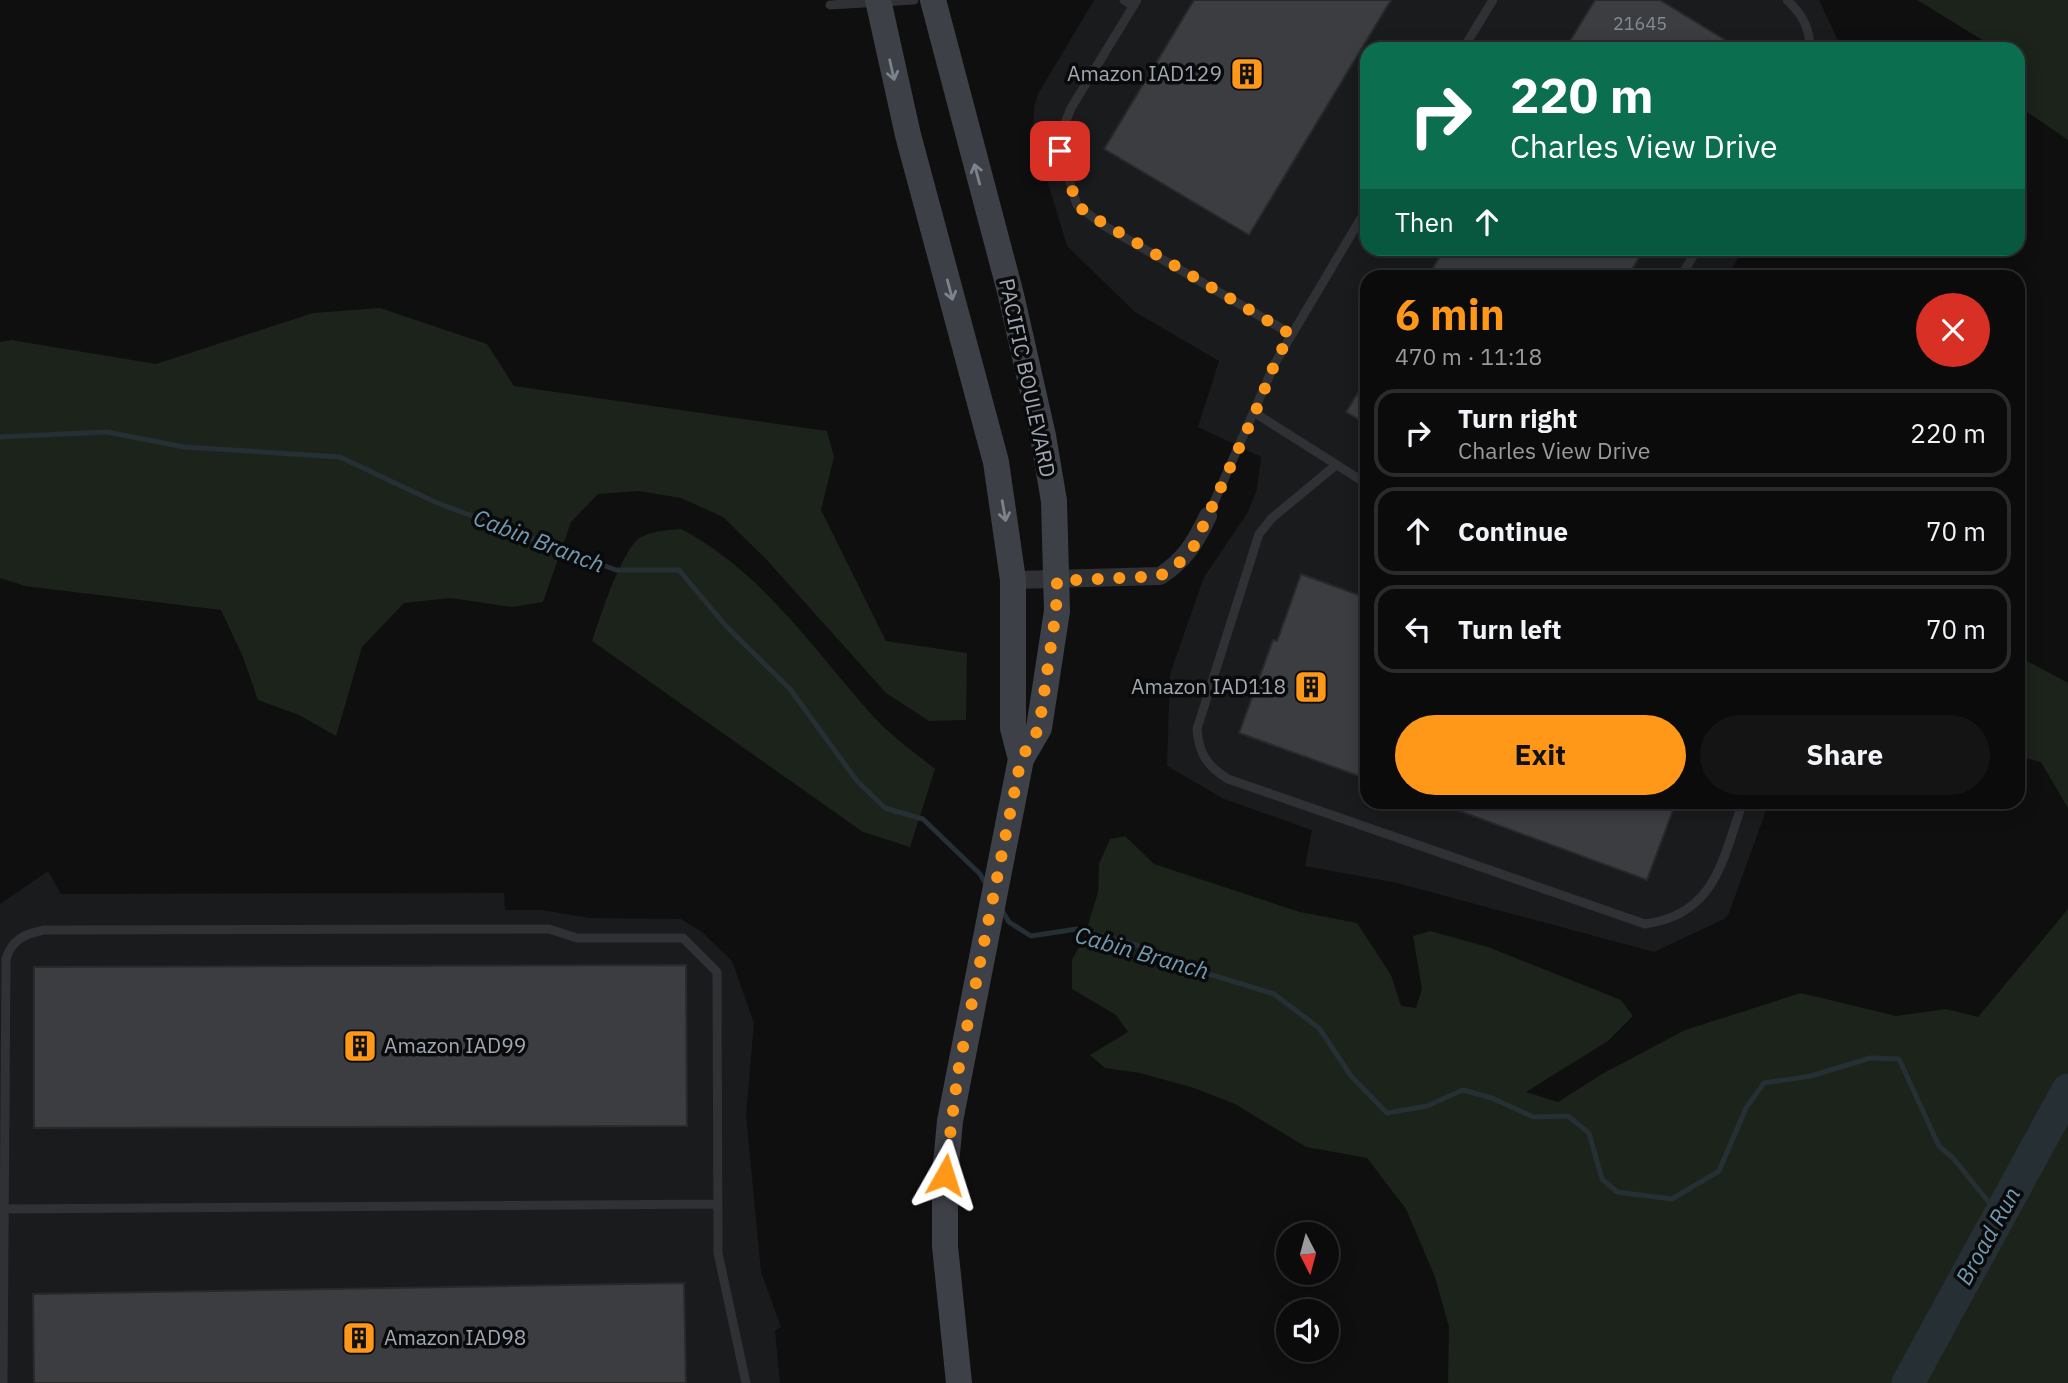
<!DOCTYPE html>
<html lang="en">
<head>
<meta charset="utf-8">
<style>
	body { margin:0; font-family:"IBM Plex Sans",sans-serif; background:#141415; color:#f1f3f6; height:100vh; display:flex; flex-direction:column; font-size:26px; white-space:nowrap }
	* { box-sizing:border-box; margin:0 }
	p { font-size:23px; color:#9a9b9d }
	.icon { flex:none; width:38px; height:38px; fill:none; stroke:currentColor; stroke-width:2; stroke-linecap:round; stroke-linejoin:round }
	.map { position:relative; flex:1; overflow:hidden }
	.side { position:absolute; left:1360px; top:270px; width:665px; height:539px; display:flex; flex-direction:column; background:#0b0b0c; border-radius:21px; box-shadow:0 4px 18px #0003,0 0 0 2px #2b2b2d }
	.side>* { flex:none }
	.banner { position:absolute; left:1360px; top:42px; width:665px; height:214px; border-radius:21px; box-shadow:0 4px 18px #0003,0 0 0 2px #2b2b2d; background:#0b6e4f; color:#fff; overflow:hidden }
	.needle { width:46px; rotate:174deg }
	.fabs { position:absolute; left:1276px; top:1222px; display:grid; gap:14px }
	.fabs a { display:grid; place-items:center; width:63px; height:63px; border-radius:50%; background:#0b0b0c; box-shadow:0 4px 18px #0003,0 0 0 2px #2b2b2d; font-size:35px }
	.pin { position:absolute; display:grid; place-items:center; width:60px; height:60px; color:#fff; margin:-30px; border-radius:14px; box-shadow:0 4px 10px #0006 }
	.me { position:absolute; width:77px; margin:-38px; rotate:6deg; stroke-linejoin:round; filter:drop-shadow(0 0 5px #0008) }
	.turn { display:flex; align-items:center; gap:24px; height:147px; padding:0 35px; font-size:32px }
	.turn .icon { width:91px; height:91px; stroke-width:2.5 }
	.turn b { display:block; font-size:49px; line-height:60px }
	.then { display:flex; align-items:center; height:66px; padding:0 35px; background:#0003; gap:14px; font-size:26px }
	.round { display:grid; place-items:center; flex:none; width:74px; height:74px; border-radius:37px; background:#141415 }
	.headline { display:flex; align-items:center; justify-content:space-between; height:119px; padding:0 35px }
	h1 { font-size:42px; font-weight:800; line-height:52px; color:#ff9818 }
	.action { display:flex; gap:14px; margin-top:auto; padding:14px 35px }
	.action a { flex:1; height:80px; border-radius:42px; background:#ff9818; color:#111; font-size:28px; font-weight:800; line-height:80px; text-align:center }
	.action a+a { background:#141415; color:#f1f3f6 }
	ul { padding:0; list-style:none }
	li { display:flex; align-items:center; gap:21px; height:88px; margin:0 14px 10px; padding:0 21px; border:4px solid #2b2b2d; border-radius:21px }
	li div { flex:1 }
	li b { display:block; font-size:26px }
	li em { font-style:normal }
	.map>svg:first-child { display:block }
	.built { fill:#1a1b1d }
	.green { fill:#1b231b }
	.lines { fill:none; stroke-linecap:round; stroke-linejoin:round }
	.stream { stroke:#252f34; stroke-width:5 }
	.river { stroke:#252f34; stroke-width:33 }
	.building { fill:#3b3d41; stroke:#29292c; stroke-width:2 }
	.lane { stroke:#2f3135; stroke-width:9 }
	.street { stroke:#2f3135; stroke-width:18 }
	.secondary { stroke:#3d4046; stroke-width:26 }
	.oneway { stroke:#7c838d }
	.route { stroke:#ff9818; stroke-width:12; stroke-dasharray:0 21.6 }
	.labels { text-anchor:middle; stroke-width:7; stroke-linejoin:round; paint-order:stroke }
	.number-label { font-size:18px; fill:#858c96 }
	.poi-label { font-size:21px; fill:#9ea7b3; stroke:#0a0a0b; text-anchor:end }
	.street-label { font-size:21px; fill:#9ea7b3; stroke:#0a0a0b }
	.water-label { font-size:23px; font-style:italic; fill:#719bb2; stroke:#0a0a0b }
</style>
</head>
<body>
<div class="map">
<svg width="2068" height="1383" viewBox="0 0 2068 1383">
	<rect width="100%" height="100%" fill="#0f0f10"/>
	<!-- built -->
	<path class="built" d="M1094,0h725l23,49h-475v199l377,1 -17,27h-360v526h402l-40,111 -5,6 -70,33 -257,-69 -92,-17 7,-36 -88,-31 -57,-33 3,-92 34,-97 44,-65 9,-23 4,-32 -63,-30 21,-66 -84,-49 -68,-66 -34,-113 1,-26 4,-13z
		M48,871l13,23 443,-1 1,17h37l47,8 92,1 21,13 30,29 22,62 -8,92 15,157 20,55 -6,4 5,52h-780v-479z"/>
	<!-- green -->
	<path class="green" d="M1917,0h151v140l-50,-34v-34l3,-8 -3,-2v-13h-21z
		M380,308l107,36 27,42 313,45 7,26 -13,53 65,131 81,12 -1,67 -37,1 -43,-28 -120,-134 -43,-42 -42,-19 -42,-7 -41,3 -27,28 -28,80 -31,5 -61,-9 -47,5 -42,44 -26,89 -37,-21 -41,-15 -15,-43 -22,-47 -196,-24 -25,-8v-236l11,-2 145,24 157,-51z
		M681,529c81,42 132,120 192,187 18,20 41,36 62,53l-25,78 -47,-15 -271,-191c9,-27 25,-76 42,-98 10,-12 33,-13 47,-14z
		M2018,656l50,27v125l-27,-46 -23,-6z
		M1125,836l29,28 146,48 57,11 34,52 10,31 15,2 6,-19 -9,-53 17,-5 58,16 133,53 12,16 -25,25 -82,51 32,10 44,-28 83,-44 116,-37 95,23 50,-7 32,8 90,-108v474h-620l1,-56 -14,-50 -29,-68 -39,-51 -61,-11 -71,-43 -41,-16 -54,-15 -35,-5 -15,-13 38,-23 -12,-17 -44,-26v-29l12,-22 14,-46 1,-28 11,-25z"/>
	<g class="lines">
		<!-- stream -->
		<path class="stream" d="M0,437l107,-5 77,15 156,10 95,45 181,68h63l47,56 64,63 67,92 28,27 38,11 57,55 7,12
			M1001,909l8,13 22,14 46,-7 59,16 60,25 78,24 45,34 32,48 36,37 40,-7 36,-16 29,8 41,19 35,-1 21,17 13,46 15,13 55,7 47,-28 27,-63 18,-25 47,-7 59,-18 29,1 40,87 14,12 47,58"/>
		<!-- river -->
		<path class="river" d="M1908,1383l160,-293"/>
	</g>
	<!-- building -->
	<path class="building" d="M1194,0h197l-142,235 -145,-86z
		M1595,0h65l80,49h-175z
		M1445,248h200l-17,28h-200z
		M1367,378v46l-21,-12z
		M1301,574l66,24v181l-128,-46 34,-93 4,1z
		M1435,802h241l-29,78z
		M686,965l1,161 -653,2v-161z
		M684,1283l2,100h-652l-1,-89z"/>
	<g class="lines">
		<!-- lane -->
		<path class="lane" d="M1124,0l9,6
			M1137,0l-66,108 -11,28v15l17,54 26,20 188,109
			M1787,0c15,14 23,28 23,49
			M830,5l84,-5
			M1463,49l30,-49
			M1681,276l17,-28
			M1255,413l112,71
			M1336,465l-64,53 -13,16 -62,195c2,25 10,37 31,50l417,145c72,-10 77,-65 98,-122
			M1208,516l67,-153 92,-155
			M3,1209l713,-5
			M3,1383l3,-424c6,-20 19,-25 38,-29l463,-1h42l28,9h106l34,34 1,281 28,130"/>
		<!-- street -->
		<path class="street" d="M1013,580l147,-4c25,-16 35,-33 48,-60"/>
		<!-- secondary -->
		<path class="secondary" d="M878,0l30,135 88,327 17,118v148l8,31
			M933,0l78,295 32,141 11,65 3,110 -18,117 -18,31 -71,362 -5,54v71l14,137"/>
	</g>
	<!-- one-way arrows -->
	<defs><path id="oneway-shaft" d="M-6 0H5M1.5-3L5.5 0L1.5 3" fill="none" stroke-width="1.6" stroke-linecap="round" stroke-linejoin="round" transform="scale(1.75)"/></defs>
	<g class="oneway">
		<use href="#oneway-shaft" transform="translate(892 70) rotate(77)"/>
		<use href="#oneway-shaft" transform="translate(977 174) rotate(-105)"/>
		<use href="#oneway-shaft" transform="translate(950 290) rotate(75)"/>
		<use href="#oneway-shaft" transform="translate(1004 511) rotate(80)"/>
	</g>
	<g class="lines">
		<!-- route -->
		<path class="route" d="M945,1175l13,-103 63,-313 18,-31 17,-117 1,-30 103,-5 18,-12 15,-16 62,-135 20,-50 15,-29 -202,-120 -11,-9 -17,-54"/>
	</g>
	<!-- icons -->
	<defs>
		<symbol id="building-square" viewBox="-11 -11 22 22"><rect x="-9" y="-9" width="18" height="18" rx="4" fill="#ff9818" stroke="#0a0a0b"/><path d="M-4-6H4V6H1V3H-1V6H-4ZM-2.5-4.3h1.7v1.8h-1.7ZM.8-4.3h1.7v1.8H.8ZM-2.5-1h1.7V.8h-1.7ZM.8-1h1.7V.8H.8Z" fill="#111"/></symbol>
	</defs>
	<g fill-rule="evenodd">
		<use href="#building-square" x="1228" y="55" width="38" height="38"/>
		<use href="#building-square" x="1292" y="668" width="38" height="38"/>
		<use href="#building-square" x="341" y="1027" width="38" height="38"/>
		<use href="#building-square" x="340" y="1319" width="38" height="38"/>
	</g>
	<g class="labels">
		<!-- number labels -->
		<g class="number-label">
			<text x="1640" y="30">21645</text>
		</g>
		<!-- poi labels -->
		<g class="poi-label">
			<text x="1222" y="81">Amazon IAD129</text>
			<text x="1286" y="694">Amazon IAD118</text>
			<text x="384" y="1053" text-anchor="start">Amazon IAD99</text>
			<text x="384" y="1345" text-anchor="start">Amazon IAD98</text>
		</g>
		<!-- street labels -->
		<g class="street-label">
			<text transform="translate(1027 378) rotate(78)" y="7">PACIFIC BOULEVARD</text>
		</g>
		<!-- water labels -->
		<g class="water-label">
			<text transform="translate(539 541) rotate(21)" y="8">Cabin Branch</text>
			<text transform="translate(1142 953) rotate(16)" y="8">Cabin Branch</text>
			<text transform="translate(1988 1236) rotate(-61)" y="8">Broad Run</text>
		</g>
	</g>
</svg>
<div class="fabs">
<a><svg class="needle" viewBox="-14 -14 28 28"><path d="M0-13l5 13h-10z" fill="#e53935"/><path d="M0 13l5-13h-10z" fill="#9a9b9d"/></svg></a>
<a><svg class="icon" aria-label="sound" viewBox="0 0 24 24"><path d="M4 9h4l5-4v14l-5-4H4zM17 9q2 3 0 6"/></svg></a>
</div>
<div class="pin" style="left:1060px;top:151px;background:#d93025"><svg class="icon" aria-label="arrive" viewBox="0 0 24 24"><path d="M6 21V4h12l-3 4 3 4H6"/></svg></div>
<svg class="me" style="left:945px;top:1175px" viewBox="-20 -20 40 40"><path d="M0-17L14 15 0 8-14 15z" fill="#ff9818" stroke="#fff" stroke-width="4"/></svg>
<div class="banner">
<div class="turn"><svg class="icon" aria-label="right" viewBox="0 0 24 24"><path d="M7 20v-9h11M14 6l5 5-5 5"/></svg><div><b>220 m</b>Charles View Drive</div></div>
<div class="then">Then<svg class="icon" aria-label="ahead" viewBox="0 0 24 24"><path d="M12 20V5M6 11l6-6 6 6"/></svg></div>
</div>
<section class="side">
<div class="headline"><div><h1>6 min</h1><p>470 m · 11:18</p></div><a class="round" style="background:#d93025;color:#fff"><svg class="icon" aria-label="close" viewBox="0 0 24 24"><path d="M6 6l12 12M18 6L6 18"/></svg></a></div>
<ul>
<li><svg class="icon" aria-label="right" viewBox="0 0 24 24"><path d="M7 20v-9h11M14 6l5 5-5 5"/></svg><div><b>Turn right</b><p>Charles View Drive</p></div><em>220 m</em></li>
<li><svg class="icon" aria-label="ahead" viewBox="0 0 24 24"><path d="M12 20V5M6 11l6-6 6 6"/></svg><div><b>Continue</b></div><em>70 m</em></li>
<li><svg class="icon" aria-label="left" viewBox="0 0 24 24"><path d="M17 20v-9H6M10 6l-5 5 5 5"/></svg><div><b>Turn left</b></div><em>70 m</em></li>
</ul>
<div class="action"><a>Exit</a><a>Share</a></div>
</section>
</div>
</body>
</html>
